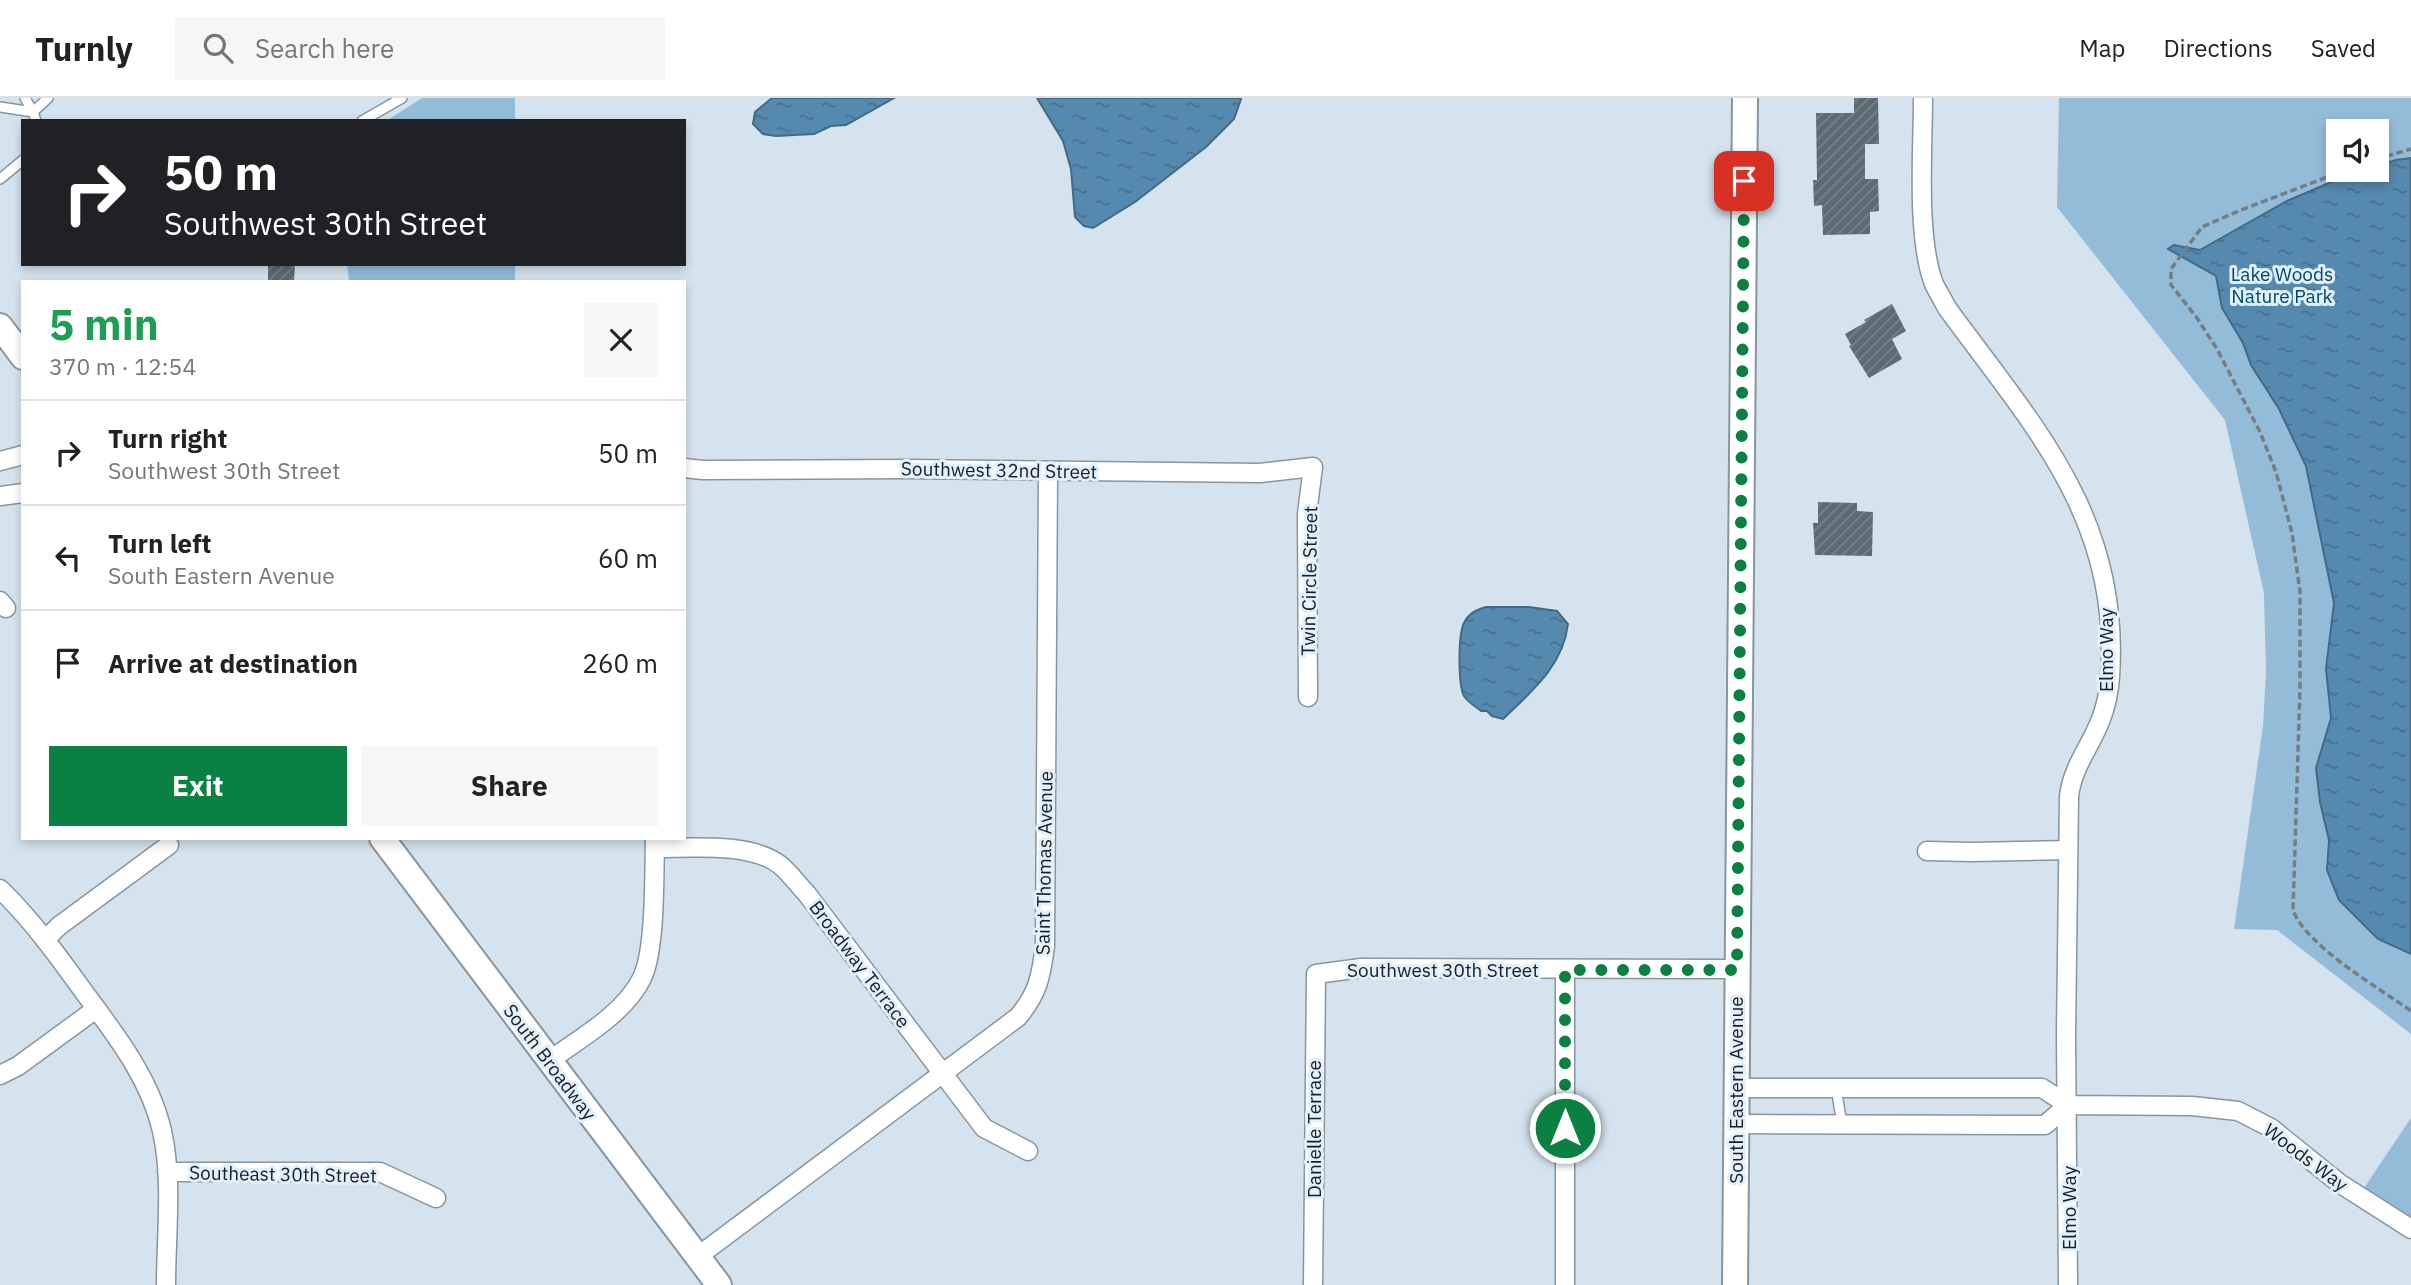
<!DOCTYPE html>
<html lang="en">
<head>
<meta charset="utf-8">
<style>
	body { margin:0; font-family:"IBM Plex Sans",sans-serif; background:#f6f6f6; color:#222; height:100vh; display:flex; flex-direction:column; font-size:26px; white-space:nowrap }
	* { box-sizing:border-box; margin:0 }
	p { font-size:23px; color:#767676 }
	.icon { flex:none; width:38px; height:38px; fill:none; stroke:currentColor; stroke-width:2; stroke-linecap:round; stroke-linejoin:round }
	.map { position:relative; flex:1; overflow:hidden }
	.details { position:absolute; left:21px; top:182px; width:665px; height:560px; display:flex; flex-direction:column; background:#fff; border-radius:0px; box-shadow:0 4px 10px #0003 }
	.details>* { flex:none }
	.hud { position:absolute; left:21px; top:21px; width:665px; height:147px; border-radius:0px; box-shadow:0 4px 10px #0003; background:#202124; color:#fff; overflow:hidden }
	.buttons { position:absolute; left:2326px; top:21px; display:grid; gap:14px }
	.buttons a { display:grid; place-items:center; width:63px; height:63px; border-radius:0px; background:#fff; box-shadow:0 4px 10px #0003; font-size:35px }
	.pin { position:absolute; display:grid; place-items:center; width:60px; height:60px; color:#fff; margin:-30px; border-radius:14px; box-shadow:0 4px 10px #0006 }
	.me { position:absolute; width:77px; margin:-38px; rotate:0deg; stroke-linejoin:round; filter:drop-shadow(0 0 5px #0008) }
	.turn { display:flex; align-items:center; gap:24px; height:147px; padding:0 28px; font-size:32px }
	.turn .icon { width:91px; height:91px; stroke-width:2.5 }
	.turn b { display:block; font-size:49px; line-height:60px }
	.round { display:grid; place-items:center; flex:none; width:74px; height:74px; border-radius:0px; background:#f6f6f6 }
	.head { display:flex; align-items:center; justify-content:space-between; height:119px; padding:0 28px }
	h1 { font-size:42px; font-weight:700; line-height:52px; color:#1e9e55 }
	.cta { display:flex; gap:14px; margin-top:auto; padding:14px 28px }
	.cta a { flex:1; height:80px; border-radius:0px; background:#0b8043; color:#fff; font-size:28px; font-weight:700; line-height:80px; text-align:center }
	.cta a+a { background:#f6f6f6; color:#222 }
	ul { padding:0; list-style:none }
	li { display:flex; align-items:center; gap:21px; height:105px; padding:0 28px; border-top:2px solid #e0e0e0 }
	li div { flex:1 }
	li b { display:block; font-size:26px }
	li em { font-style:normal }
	header { display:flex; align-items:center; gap:42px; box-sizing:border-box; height:98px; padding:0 35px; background:#fff; border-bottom:2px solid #e0e0e0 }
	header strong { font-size:33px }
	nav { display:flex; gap:38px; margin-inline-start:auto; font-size:24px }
	.search { width:490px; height:63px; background:#f6f6f6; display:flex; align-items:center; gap:18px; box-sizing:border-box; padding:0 24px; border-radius:0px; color:#767676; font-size:26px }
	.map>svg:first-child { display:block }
	.park { fill:#93bcd9; fill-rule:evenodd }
	.water { fill:url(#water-ripples); stroke:#436a84; stroke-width:2 }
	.building { fill:url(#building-hatch) }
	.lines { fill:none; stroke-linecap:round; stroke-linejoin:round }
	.lane-casing { stroke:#8795a0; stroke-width:12 }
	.street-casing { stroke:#8795a0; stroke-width:21 }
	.secondary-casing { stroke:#8795a0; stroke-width:28 }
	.path { stroke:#737d85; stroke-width:3.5; stroke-dasharray:7 3.5; stroke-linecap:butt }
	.lane { stroke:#fff; stroke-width:9 }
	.street { stroke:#fff; stroke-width:18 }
	.secondary { stroke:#fff; stroke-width:24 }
	.route { stroke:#0b8043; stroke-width:12; stroke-dasharray:0 21.6 }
	.labels { text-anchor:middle; stroke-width:6; stroke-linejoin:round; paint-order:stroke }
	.park-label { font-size:19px; fill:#00476b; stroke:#e1f0fc }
	.street-label { font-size:19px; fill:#181e22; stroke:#e1f0fc }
</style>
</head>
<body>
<header>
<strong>Turnly</strong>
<div class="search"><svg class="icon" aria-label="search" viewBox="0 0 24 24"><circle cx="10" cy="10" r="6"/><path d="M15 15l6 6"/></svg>Search here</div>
<nav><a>Map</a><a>Directions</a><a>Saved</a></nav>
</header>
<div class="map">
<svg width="2411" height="1187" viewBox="0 0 2411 1187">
	<defs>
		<pattern id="water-ripples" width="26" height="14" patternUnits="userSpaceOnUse" patternTransform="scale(1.75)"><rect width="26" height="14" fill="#558aae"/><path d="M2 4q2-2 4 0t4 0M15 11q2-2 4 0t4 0" fill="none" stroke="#45708d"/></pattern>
		<pattern id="building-hatch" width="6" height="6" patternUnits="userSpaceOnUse" patternTransform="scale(1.75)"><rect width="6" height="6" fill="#5c6a73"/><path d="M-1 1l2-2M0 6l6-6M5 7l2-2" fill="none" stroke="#788389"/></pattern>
	</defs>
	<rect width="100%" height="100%" fill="#d4e3ee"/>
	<!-- park -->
	<path class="park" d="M422,0h93v23h-129z
		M2059,0h352v936l-134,-104 -43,-1 29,-203 3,-54 -2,-79 -39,-173 -168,-213zM2338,33h38v39h-38z
		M347,166h168v18h-166z
		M2411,1020v99l-47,-29z"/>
	<!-- water -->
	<path class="water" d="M772,0h122l-48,27 -15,1 -17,8 -38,2 -13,-2 -10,-10 2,-12z
		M1037,0h204v1l-7,20 -28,28 -71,55 -42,26 -9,-2 -9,-9 -4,-48 -8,-28z
		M2411,60v796l-33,-15 -39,-39 -12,-30 2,-30 -9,-38 -4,-34 15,-50 -5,-49 8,-66 -28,-137 -27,-57 -28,-44 -8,-22 -21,-35 -6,-32 -48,-27 6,-4 26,5 87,-49 54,-23 26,-8h9l1,-4 19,-6z
		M1486,509h43l28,4 11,13c-5,42 -36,67 -65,95l-11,-3 -5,-5h-6c-5,-4 -14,-10 -17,-15 -6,-12 -6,-61 0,-73 4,-9 14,-14 22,-16z"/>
	<!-- building -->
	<path class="building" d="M1854,0h24l1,46h-14v35h13l1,32 -9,1v22l-47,1 -1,-30 -8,1 -1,-26h4l-1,-67h38z
		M268,166h27l-1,18h-26z
		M1892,206l14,27 -14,8 10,20 -33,19 -20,-32 2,-1 -6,-11 21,-12 -2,-2z
		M1818,404l39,1v8l16,1 -1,44 -57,-1 -2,-32h5z"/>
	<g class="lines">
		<defs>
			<path id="lane" d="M25,0l8,14
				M0,9l33,5
				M36,23l-3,-9 15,-14
				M362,23l40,-23
				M0,81l23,-19
				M1836,990l6,36"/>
			<path id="street" d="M1923,0c0,52 -7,139 11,186 4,8 9,16 13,24 87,119 174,210 163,369 -1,14 -4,29 -9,42 -10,27 -29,48 -32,78l-3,238 2,250
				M0,363l23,-6
				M684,370l19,2 205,-1 352,4 53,-6 -6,47 1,183
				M0,398l23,-3
				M0,503l6,7
				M655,750c35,0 96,-6 125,17 10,8 18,20 27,29l177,234 44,23
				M1927,753l44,1 97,-2
				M0,791c32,31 58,67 84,103 31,42 66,86 78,139 11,49 4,104 4,154
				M45,842l14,-14 110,-81
				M550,962c31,-22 75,-47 92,-82 14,-29 12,-106 13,-140
				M0,977l18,-9 78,-57
				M2068,1007l124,1 46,5 33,17 68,55 72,46
				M1736,1026l309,1 23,-20 -26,-17h-306
				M167,1074h213l56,26
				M697,1159l321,-240c20,-24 23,-40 27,-71l3,-475
				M1313,1187l3,-311 45,-6 376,1
				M1565,1187v-315"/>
			<path id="secondary" d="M0,228l23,31
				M382,740l337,447
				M1735,1187l10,-1187"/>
		</defs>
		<!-- lane casing -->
		<use href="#lane" class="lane-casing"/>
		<!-- street casing -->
		<use href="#street" class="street-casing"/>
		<!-- secondary casing -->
		<use href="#secondary" class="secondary-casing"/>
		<!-- path -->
		<path class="path" d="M2376,61l35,-10
			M2346,72l-105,40 -39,17 -31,42v16l26,33 20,31 43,83 16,40 16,61 8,59v97l-7,221c13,36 86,78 118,101"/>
		<!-- lane -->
		<use href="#lane" class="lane"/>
		<!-- street -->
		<use href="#street" class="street"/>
		<!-- secondary -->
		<use href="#secondary" class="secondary"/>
	</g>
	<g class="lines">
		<!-- route -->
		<path class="route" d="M1565,1030v-158h172l7,-789"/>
	</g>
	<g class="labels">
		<!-- park labels -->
		<g class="park-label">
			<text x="2282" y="183">Lake Woods<tspan x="2282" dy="22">Nature Park</tspan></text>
		</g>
		<!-- street labels -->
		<g class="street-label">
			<text transform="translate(999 372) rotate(1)" y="7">Southwest 32nd Street</text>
			<text transform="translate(1309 483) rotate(-89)" y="7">Twin Circle Street</text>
			<text transform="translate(2106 552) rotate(-90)" y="7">Elmo Way</text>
			<text transform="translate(1044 765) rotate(-89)" y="7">Saint Thomas Avenue</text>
			<text transform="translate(860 866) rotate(53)" y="7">Broadway Terrace</text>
			<text x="1443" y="879">Southwest 30th Street</text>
			<text transform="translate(550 964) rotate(53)" y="7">South Broadway</text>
			<text transform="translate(1736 992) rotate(-90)" y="7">South Eastern Avenue</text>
			<text transform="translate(1314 1031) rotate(-90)" y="7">Danielle Terrace</text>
			<text transform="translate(2306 1059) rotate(37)" y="7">Woods Way</text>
			<text transform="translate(283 1076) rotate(1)" y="7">Southeast 30th Street</text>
			<text transform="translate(2069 1110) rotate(-90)" y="7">Elmo Way</text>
		</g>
	</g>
</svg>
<div class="buttons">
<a><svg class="icon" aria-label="sound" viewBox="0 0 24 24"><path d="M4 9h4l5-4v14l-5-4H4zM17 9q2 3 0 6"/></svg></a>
</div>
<div class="pin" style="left:1744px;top:83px;background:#d93025"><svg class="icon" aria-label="arrive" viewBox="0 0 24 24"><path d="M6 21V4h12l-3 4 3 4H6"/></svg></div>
<svg class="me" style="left:1565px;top:1030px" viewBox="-20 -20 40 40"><circle r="17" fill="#0b8043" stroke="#fff" stroke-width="3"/><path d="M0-11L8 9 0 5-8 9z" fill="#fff"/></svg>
<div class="hud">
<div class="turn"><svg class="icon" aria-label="right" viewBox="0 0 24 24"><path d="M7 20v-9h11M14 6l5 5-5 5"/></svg><div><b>50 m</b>Southwest 30th Street</div></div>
</div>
<section class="details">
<div class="head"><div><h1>5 min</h1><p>370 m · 12:54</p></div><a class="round"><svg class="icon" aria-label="close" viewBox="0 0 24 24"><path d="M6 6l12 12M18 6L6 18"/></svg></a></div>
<ul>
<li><svg class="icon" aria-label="right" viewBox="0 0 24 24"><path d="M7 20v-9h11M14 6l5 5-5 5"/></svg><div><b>Turn right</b><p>Southwest 30th Street</p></div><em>50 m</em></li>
<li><svg class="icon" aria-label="left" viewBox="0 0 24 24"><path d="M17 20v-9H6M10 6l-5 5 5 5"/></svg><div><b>Turn left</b><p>South Eastern Avenue</p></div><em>60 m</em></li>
<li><svg class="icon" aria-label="arrive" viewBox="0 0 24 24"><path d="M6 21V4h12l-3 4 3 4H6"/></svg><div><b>Arrive at destination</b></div><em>260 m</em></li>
</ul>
<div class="cta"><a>Exit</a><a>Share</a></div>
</section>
</div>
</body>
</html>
